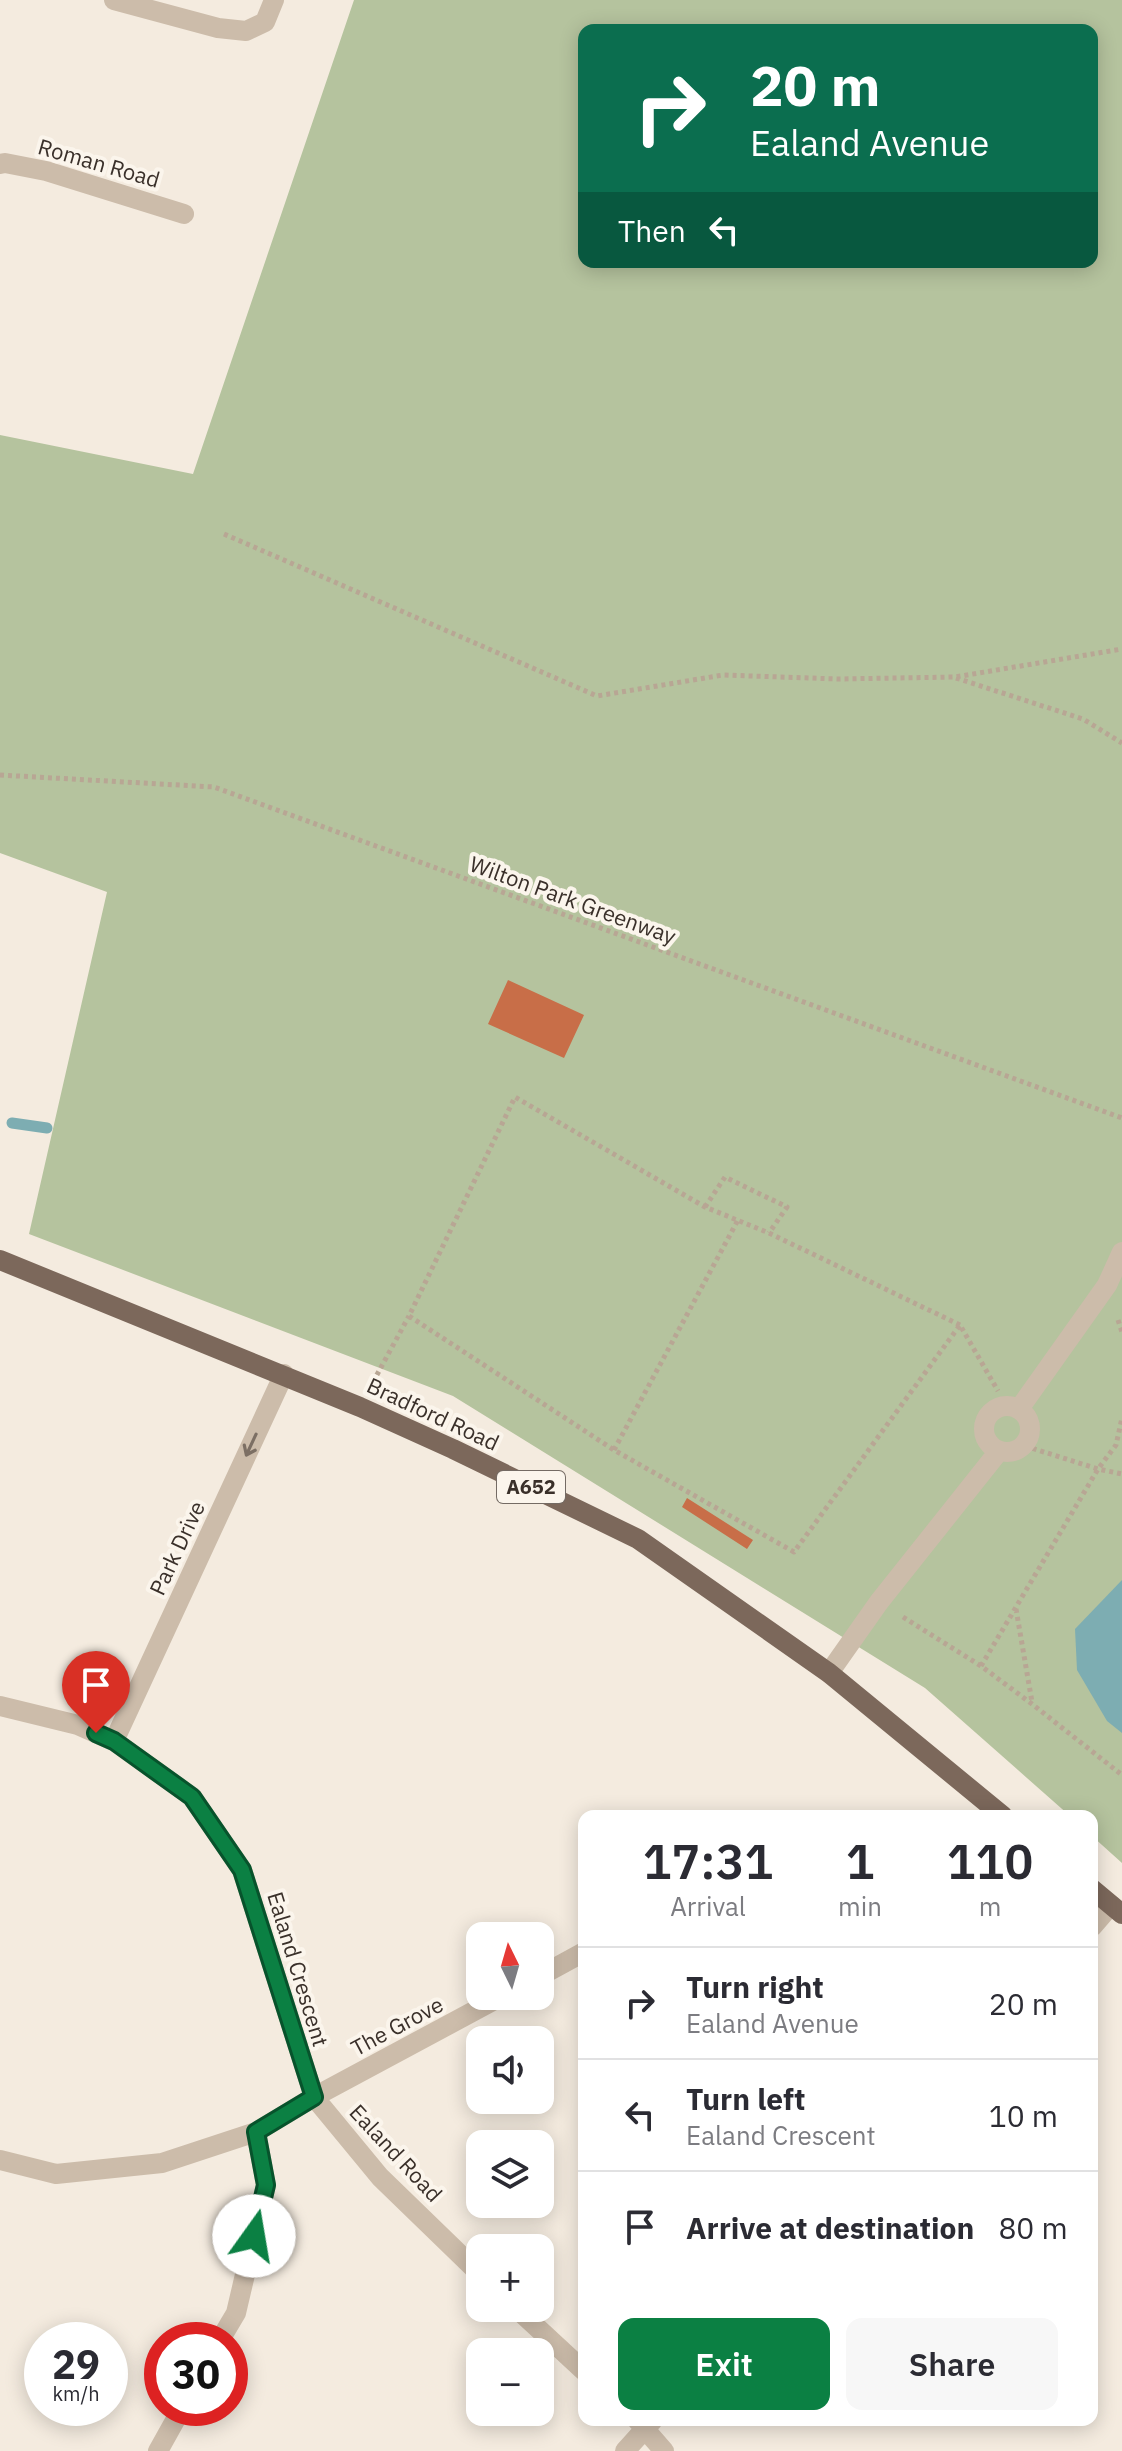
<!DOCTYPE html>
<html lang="en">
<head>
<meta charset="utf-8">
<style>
	body { margin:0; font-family:"IBM Plex Sans",sans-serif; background:#f7f7f7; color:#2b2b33; height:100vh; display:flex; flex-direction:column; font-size:30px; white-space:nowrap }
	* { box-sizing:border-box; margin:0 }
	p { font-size:26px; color:#7c7c81 }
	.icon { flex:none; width:44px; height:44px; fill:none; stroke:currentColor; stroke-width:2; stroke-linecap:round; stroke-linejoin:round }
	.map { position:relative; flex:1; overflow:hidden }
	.drawer { position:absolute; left:578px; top:1810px; width:520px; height:616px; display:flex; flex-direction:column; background:#fff; border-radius:16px; box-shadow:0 4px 20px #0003 }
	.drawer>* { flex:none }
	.banner { position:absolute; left:578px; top:24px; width:520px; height:244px; border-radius:16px; box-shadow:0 4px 20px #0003; background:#0b6e4f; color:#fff; overflow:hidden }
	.needle { width:52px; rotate:355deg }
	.controls { position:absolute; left:466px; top:1922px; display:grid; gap:16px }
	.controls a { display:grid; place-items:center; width:88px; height:88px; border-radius:16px; background:#fff; box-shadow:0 4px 20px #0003; font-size:40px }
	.speed { position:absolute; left:24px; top:2322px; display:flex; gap:16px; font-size:40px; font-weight:700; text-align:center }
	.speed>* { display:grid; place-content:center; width:104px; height:104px; border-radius:50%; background:#fff; box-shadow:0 4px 20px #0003; line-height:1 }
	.speed small { font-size:20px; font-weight:400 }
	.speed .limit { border:12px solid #d22; background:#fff; color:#111 }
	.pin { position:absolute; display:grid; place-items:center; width:68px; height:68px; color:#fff; margin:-82px -34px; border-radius:50% 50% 50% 0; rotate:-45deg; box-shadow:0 0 8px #0007 }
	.pin .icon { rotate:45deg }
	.me { position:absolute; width:88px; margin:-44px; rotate:13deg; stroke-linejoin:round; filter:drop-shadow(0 0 6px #0008) }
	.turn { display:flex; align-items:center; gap:28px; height:168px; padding:0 40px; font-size:36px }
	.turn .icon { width:104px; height:104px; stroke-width:2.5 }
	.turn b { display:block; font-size:56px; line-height:68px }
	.then { display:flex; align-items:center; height:76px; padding:0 40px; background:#0003; gap:16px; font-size:30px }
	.eta { display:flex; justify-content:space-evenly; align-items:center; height:136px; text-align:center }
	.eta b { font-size:48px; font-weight:600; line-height:56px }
	.action { display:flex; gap:16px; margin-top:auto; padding:16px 40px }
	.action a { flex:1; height:92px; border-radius:16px; background:#0b8043; color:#fff; font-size:32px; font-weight:600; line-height:92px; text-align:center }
	.action a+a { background:#f7f7f7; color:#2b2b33 }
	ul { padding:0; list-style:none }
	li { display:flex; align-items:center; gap:24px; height:112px; padding:0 40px; border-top:2px solid #e1e1e2 }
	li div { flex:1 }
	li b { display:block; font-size:30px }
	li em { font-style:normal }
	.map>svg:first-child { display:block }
	.green { fill:#b5c39e; fill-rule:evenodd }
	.water { fill:#7dadb2 }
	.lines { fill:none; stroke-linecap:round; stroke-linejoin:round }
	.stream { stroke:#7dadb2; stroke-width:11 }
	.building { fill:#c86e48 }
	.path { stroke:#b8a694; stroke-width:5; stroke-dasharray:4 4; stroke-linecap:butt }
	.minor { stroke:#ccbcaa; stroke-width:20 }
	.major { stroke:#7c685b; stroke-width:20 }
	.oneway { stroke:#7c6f64 }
	.route-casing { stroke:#07532c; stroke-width:20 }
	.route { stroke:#0b8043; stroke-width:14 }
	.labels { text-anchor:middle; stroke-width:8; stroke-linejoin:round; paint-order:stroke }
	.shield { fill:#fbf5ec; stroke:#746b64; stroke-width:2 }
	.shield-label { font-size:20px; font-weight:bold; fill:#3a302a }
	.street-label { font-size:22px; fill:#3a302a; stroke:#fbf5ec }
</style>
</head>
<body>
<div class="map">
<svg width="1122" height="2451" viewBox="0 0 1122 2451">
	<rect width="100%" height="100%" fill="#f4ebdf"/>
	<!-- green -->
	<path class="green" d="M354,0h768v1863l-30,-27v-20h-22l-145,-128 -472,-292 -424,-162 78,-342 -107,-39v-418l193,39zM584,30h508v232h-508z"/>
	<!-- water -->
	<path class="water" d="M1122,1580v153l-15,-12 -30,-51 -2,-41z"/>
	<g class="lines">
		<!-- stream -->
		<path class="stream" d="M12,1123l35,5"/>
	</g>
	<!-- building -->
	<path class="building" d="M508,980l76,35 -20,43 -76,-34z
		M687,1498l66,42 -6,9 -65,-42z"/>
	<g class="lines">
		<!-- path -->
		<path class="path" d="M224,534l373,162 126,-21 115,4 117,-2 167,-28
			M956,678l127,41 39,24
			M0,775l214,12 908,331
			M705,1207l20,-30 62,30 -18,26
			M1118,1320l4,12
			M960,1325l-191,-92 -64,-26 -190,-110 -106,219 205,134 180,102 166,-227 38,66
			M373,1382l36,-66
			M1025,1446l73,23 24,5
			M614,1450l124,-230
			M1016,1609l16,93
			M903,1617l78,49 51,38 90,71
			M981,1666l117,-197 18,-24 6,-27"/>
		<!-- minor -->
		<path class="minor" d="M114,0l104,28 28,3 19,-9 9,-22
			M0,164l5,-1 41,8 138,43
			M984 1429a23 23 0 1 1 46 0a23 23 0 1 1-46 0Z
			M1019,1409l88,-124 15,-33
			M829,1673l50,-71 120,-151
			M0,1706l78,19 36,16 78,56 50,73 72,227 66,80 100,97
			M114,1741l170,-367
			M1092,1927l19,-22
			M540,1976l44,-24
			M0,2160l56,14 106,-11 94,-31 58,-35 188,-101
			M516,2308l68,63
			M220,2340l16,-27 30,-128 -10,-53
			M637,2420l27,31
			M158,2451l24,-43
			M625,2451l28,-31"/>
		<!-- major -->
		<path class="major" d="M0,1260l360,147 93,42 185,90 191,134 174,143
			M1092,1889l30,25"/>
	</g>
	<!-- one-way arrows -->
	<defs><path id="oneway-shaft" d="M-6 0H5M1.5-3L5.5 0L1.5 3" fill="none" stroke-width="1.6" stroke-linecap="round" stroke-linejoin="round" transform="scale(2)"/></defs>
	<use class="oneway" href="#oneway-shaft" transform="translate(251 1445) rotate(115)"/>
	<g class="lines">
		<defs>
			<path id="route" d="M96,1733l18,8 78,56 50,73 72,227 -58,35 10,53 -12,51"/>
		</defs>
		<!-- route casing -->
		<use href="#route" class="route-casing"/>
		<!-- route -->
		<use href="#route" class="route"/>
	</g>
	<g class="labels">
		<!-- shield labels -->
		<rect class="shield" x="497" y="1471" width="68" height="32" rx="6"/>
		<g class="shield-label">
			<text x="531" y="1494">A652</text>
		</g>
		<!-- street labels -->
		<g class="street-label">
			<text transform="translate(99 163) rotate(16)" y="8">Roman Road</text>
			<text transform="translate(573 900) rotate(20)" y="8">Wilton Park Greenway</text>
			<text transform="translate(433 1414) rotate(25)" y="8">Bradford Road</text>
			<text transform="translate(177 1548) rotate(-65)" y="8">Park Drive</text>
			<text transform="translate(298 1969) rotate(73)" y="8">Ealand Crescent</text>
			<text transform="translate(397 2026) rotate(-28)" y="8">The Grove</text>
			<text transform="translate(396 2153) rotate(47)" y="8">Ealand Road</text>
		</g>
	</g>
</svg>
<div class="controls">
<a><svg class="needle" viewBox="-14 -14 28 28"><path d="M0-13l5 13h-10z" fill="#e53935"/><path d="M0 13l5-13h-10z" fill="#7c7c81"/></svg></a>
<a><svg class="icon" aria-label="sound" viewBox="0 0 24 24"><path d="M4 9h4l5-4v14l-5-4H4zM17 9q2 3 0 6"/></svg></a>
<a><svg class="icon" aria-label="layers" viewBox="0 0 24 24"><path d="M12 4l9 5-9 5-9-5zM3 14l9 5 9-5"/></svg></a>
<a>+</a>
<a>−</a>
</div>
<div class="speed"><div>29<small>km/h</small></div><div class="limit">30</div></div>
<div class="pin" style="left:96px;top:1733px;background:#d93025"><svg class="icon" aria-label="arrive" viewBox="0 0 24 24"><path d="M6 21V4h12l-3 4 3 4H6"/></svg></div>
<svg class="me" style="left:254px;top:2236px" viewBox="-20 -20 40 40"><circle r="19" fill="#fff"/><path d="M0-13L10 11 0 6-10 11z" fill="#0b8043"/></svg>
<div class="banner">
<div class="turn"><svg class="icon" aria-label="right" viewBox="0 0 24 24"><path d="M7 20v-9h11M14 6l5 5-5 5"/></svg><div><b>20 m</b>Ealand Avenue</div></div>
<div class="then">Then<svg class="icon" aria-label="left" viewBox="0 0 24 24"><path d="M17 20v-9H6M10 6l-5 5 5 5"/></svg></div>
</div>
<section class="drawer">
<div class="eta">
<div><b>17:31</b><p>Arrival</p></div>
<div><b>1</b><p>min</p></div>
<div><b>110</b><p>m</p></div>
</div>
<ul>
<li><svg class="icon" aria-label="right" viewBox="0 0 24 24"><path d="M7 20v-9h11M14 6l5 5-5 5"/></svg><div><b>Turn right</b><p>Ealand Avenue</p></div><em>20 m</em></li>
<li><svg class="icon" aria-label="left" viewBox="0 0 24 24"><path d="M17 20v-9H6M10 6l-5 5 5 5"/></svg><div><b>Turn left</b><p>Ealand Crescent</p></div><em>10 m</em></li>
<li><svg class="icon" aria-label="arrive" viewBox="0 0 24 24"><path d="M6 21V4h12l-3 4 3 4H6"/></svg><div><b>Arrive at destination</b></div><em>80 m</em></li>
</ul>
<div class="action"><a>Exit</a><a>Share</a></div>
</section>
</div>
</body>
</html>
